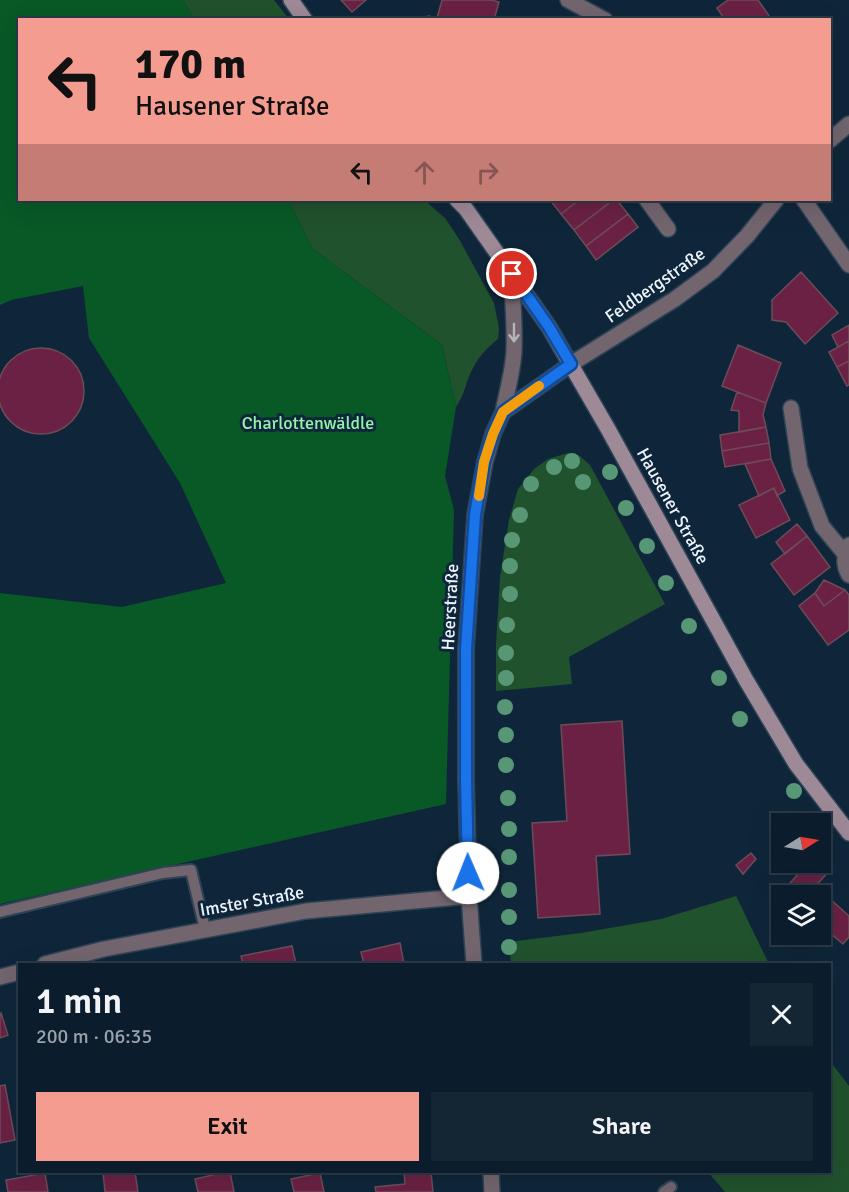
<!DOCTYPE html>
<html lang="en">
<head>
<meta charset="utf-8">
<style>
	body { margin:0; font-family:Signika,sans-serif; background:#142534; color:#f1f3f6; height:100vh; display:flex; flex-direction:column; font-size:22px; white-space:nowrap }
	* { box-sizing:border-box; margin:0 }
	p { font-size:20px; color:#9aa1a9 }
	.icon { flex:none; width:33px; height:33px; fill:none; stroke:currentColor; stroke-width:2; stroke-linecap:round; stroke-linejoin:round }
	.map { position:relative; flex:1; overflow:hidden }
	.details { position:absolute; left:18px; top:963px; width:813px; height:210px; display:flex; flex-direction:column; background:#0b1c2c; border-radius:0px; box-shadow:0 6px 24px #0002,0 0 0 2px #2b3a48 }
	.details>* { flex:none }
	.banner { position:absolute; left:18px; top:18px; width:813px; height:183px; border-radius:0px; box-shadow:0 6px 24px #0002,0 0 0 2px #2b3a48; background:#f59c91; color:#111; overflow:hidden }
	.needle { width:39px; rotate:79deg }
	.buttons { position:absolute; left:771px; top:813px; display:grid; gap:12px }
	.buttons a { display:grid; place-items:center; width:60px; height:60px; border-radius:0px; background:#0b1c2c; box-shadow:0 6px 24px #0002,0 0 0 2px #2b3a48; font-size:30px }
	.pin { position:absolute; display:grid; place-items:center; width:51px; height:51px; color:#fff; margin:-26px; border:3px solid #fff; border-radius:50%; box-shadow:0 2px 6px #0007 }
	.me { position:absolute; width:66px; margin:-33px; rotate:359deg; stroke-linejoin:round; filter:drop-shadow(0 0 4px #0008) }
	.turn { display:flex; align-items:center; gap:21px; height:126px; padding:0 18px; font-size:27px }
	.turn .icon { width:78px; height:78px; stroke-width:2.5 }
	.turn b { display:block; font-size:42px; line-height:51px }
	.lanes { display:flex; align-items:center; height:57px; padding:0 18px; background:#0003; justify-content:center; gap:30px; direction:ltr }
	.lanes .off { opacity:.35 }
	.round { display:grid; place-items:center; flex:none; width:63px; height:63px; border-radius:0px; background:#142534 }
	.summary { display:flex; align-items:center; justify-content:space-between; height:102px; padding:0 18px }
	h1 { font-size:36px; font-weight:600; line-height:45px }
	.action { display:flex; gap:12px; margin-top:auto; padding:12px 18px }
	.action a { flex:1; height:69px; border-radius:0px; background:#f59c91; color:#111; font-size:24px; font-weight:600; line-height:69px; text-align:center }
	.action a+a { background:#142534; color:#f1f3f6 }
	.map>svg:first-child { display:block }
	.green { fill:#20522d }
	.forest { fill:#085926 }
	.building { fill:#6a2143; stroke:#6d4c58; stroke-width:1.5 }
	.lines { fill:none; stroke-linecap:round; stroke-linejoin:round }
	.lane-casing { stroke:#2e4355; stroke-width:14 }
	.street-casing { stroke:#2e4355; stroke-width:18 }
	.secondary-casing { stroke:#2e4355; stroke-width:18 }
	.lane { stroke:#72656e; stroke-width:10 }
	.street { stroke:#72656e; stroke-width:15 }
	.secondary { stroke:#9e8997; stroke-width:15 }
	.tree { fill:#589776 }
	.oneway { stroke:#b5b4bd }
	.route-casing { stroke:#114b97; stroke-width:15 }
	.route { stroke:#1a73e8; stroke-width:10 }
	.slow { stroke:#f59e0b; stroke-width:10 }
	.labels { text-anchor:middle; stroke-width:6; stroke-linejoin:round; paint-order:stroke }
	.street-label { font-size:18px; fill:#ecf4fd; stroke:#0f263a }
	.park-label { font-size:18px; fill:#93f3a7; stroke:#0f263a }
</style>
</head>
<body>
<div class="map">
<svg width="849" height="1192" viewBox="0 0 849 1192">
	<rect width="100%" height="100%" fill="#0f263a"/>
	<!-- green -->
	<path class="green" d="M183,0h91l15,19h-95z
		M288,200h136l21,18 14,21 35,64 5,25 -1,11c-10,8 -19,17 -25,29 -7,12 -8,27 -17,39l-14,-62 -129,-96z
		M568,453l12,3 10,9 75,139 -96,53 3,27 -76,7v-46l4,-68 9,-57 9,-31 16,-20 14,-10z
		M736,896l33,68h-258l-2,-22 72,-9 80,-14z
		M830,1061l19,25v106h-124l-17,-20h122z"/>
	<!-- forest -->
	<path class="forest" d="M0,0h183l11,19 -174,1v180h268l25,49 129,96 14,62 -11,69 9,34 -8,294 -446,100v-311l122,14 104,-24 -46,-100 -91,-145 -6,-52 -72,14 -11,5z"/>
	<!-- building -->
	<path class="building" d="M341,0h25l-14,12z
		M442,0h49l8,2 -5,18h-67l1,-4 9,2z
		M728,0h30l14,20h-47l-8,-12z
		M550,200h29l-18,14z
		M579,200h34l-39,30 -13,-16z
		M613,200h4l11,14 -42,32 -12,-16z
		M628,214l10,13 -42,33 -10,-14z
		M801,272l37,41 -33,31 -19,-22 -14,-2v-20z
		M849,325v16l-11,6 -6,-12z
		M849,341v20l-12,6 -8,-15z
		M738,345l43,18 -15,40 -44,-17z
		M-2 391a43 43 0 1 1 86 0a43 43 0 1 1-86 0Z
		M849,361v24l-2,1 -10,-19z
		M737,392l29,11 -3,12 3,12 -27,5v-21l-8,-1z
		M766,427l3,16 -47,8 -2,-16z
		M769,443l2,16 -46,8 -3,-16z
		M771,459l14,32 -8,5 -3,-8 -15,8 -14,-32z
		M774,488l16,32 -34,18 -17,-33z
		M797,524l10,12 -22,18 -9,-12z
		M807,536l23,31 -36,28 -23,-31z
		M824,580l21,10 -21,16 -9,-13z
		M845,590l4,5v35l-21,15 -29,-39 16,-13 9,13z
		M622,721l8,133 -34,2 4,58 -62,4 -6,-95 35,-2 -6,-96z
		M751,853l5,6 -13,15 -7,-9z
		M809,862h11l10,8 -19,21 5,5h-32l-3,-3z
		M827,896l22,20v21l-6,7 -13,-11 -5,6 -5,-5v-34l2,2z
		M400,943l4,21h-40l-3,-12z
		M292,946l4,18h-53l-2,-8z
		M1,1013l7,22 -8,3v-24z
		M5,1085l10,55 -15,3v-57z
		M115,1172h20l3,20h-33l-2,-19z
		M225,1172h5l4,20h-36l-3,-13z
		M404,1172h27l2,20h-57l-1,-5 30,-3z
		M45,1173l3,19h-40l-2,-12z
		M320,1173l4,19h-30l-3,-13z"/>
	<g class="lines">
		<defs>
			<path id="lane" d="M0,912l163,-39 28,-3 14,59
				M664,1192l7,-5"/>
			<path id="street" d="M568,0l37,20
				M830,140l19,-16
				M647,200l21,29
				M804,200l45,65
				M791,408l9,60 22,58 23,28
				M503,412c4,-21 10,-41 11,-61 1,-26 -1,-51 -3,-77
				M849,545c-5,10 -6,20 0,30
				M45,964l59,-15 202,-38 163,-15
				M474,964l-5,-68 -3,-117v-130l9,-134 10,-53 8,-28 10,-22 68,-48 104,-65 38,-28 34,-35 29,-36
				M0,977l20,-5
				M491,1172l1,20"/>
			<path id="secondary" d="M291,0l14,20
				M457,200l9,9 83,118 59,102 138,251 50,84 53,69"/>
		</defs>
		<!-- lane casing -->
		<use href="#lane" class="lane-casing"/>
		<!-- street casing -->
		<use href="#street" class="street-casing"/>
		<!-- secondary casing -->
		<use href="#secondary" class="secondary-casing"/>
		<!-- lane -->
		<use href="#lane" class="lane"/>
		<!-- street -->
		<use href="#street" class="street"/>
		<!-- secondary -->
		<use href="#secondary" class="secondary"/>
	</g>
	<!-- trees -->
	<g class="tree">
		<circle cx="572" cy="461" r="8"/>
		<circle cx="554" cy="467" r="8"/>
		<circle cx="610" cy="472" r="8"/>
		<circle cx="583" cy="482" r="8"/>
		<circle cx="531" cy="484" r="8"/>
		<circle cx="626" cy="508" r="8"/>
		<circle cx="520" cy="515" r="8"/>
		<circle cx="512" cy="540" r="8"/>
		<circle cx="647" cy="546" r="8"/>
		<circle cx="510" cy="566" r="8"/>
		<circle cx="666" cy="583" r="8"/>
		<circle cx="510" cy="594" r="8"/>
		<circle cx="507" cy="625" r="8"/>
		<circle cx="689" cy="626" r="8"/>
		<circle cx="506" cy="653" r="8"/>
		<circle cx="506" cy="678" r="8"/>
		<circle cx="719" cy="678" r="8"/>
		<circle cx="505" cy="707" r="8"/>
		<circle cx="740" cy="719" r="8"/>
		<circle cx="506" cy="735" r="8"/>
		<circle cx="506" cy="765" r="8"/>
		<circle cx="794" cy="791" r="8"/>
		<circle cx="508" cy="798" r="8"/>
		<circle cx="509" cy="829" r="8"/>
		<circle cx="509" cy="857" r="8"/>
		<circle cx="509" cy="890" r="8"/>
		<circle cx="509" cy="917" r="8"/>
		<circle cx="509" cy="947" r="8"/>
	</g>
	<!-- one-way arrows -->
	<defs><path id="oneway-shaft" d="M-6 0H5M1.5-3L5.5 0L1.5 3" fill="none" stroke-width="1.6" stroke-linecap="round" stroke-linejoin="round" transform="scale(1.5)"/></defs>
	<use class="oneway" href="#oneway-shaft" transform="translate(514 333) rotate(90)"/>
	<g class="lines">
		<defs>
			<path id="route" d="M468,873l-2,-94v-130l9,-134 9,-53 9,-28 10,-22 68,-48 -22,-37 -37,-53"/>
		</defs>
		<!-- route casing -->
		<use href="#route" class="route-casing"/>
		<!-- route -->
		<use href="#route" class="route"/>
		<!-- slow -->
		<path class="slow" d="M479,496l5,-34 9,-28 10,-22 36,-26"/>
	</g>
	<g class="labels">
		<!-- street labels -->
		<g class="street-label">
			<text transform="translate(655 285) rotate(-35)" y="6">Feldbergstraße</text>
			<text transform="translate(673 506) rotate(61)" y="6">Hausener Straße</text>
			<text transform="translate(450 607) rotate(-87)" y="6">Heerstraße</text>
			<text transform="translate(252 901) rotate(-10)" y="6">Imster Straße</text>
		</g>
		<!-- park labels -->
		<g class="park-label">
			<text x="308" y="429">Charlottenwäldle</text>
		</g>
	</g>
</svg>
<div class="buttons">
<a><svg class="needle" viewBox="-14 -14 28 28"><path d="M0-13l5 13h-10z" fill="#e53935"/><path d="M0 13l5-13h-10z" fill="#9aa1a9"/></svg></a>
<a><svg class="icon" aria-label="layers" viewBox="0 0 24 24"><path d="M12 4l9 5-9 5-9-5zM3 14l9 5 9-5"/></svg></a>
</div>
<div class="pin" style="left:512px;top:274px;background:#d93025"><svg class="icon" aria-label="arrive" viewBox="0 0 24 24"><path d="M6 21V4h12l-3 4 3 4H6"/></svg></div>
<svg class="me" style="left:468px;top:873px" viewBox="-20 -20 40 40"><circle r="19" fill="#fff"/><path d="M0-13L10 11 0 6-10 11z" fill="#1a73e8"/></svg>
<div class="banner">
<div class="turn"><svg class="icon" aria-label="left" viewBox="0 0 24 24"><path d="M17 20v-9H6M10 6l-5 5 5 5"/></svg><div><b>170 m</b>Hausener Straße</div></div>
<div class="lanes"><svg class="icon" aria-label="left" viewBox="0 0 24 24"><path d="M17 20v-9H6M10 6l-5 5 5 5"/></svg><svg class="icon off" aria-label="ahead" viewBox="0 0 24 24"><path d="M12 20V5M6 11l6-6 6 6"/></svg><svg class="icon off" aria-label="right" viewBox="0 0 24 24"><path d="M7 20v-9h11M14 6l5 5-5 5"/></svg></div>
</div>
<section class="details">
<div class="summary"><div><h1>1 min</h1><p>200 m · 06:35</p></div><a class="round"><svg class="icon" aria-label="close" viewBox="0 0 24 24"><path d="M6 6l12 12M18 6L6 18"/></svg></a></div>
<div class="action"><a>Exit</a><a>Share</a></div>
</section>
</div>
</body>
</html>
